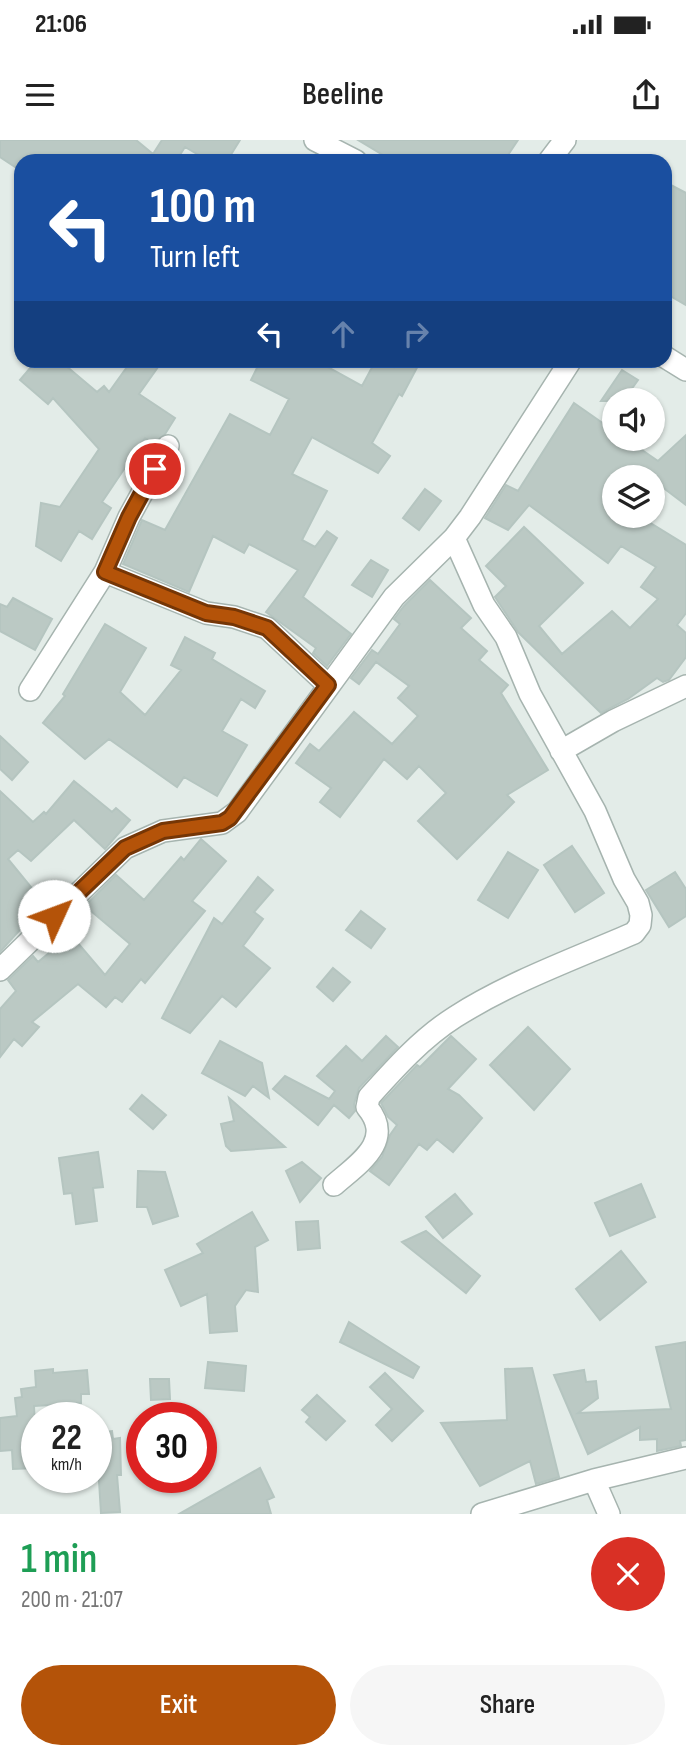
<!DOCTYPE html>
<html lang="en">
<head>
<meta charset="utf-8">
<style>
	body { margin:0; font-family:"Sofia Sans Condensed",sans-serif; background:#f6f6f6; color:#222; height:100vh; display:flex; flex-direction:column; font-size:26px; white-space:nowrap }
	* { box-sizing:border-box; margin:0 }
	p { font-size:23px; color:#767676 }
	.icon { flex:none; width:38px; height:38px; fill:none; stroke:currentColor; stroke-width:2; stroke-linecap:round; stroke-linejoin:round }
	.map { position:relative; height:1374px; overflow:hidden }
	.side { display:flex; flex-direction:column; background:#fff; flex:1 }
	.side>* { flex:none }
	.hud { position:absolute; left:14px; top:14px; width:658px; height:214px; border-radius:21px; box-shadow:0 2px 5px #0004; background:#1a4fa0; color:#fff; overflow:hidden }
	.tools { position:absolute; left:602px; top:248px; display:grid; gap:14px }
	.tools a { display:grid; place-items:center; width:63px; height:63px; border-radius:50%; background:#fff; box-shadow:0 2px 5px #0004; font-size:35px }
	.speed { position:absolute; left:21px; top:1262px; display:flex; gap:14px; font-size:35px; font-weight:700; text-align:center }
	.speed>* { display:grid; place-content:center; width:91px; height:91px; border-radius:50%; background:#fff; box-shadow:0 2px 5px #0004; line-height:1 }
	.speed small { font-size:18px; font-weight:400 }
	.speed .limit { border:10px solid #d22; background:#fff; color:#111 }
	.pin { position:absolute; display:grid; place-items:center; width:60px; height:60px; color:#fff; margin:-30px; border:4px solid #fff; border-radius:50%; box-shadow:0 2px 7px #0007 }
	.me { position:absolute; width:77px; margin:-38px; rotate:47deg; stroke-linejoin:round; filter:drop-shadow(0 0 5px #0008) }
	.turn { display:flex; align-items:center; gap:24px; height:147px; padding:0 21px; font-size:32px }
	.turn .icon { width:91px; height:91px; stroke-width:2.5 }
	.turn b { display:block; font-size:49px; line-height:60px }
	.lanes { display:flex; align-items:center; height:66px; padding:0 21px; background:#0003; justify-content:center; gap:35px; direction:ltr }
	.lanes .off { opacity:.35 }
	.round { display:grid; place-items:center; flex:none; width:74px; height:74px; border-radius:37px; background:#f6f6f6 }
	.headline { display:flex; align-items:center; justify-content:space-between; height:119px; padding:0 21px }
	h1 { font-size:42px; font-weight:600; line-height:52px; color:#1e9e55 }
	.primary-button { display:flex; gap:14px; margin-top:auto; padding:14px 21px }
	.primary-button a { flex:1; height:80px; border-radius:42px; background:#b45309; color:#fff; font-size:28px; font-weight:600; line-height:80px; text-align:center }
	.primary-button a+a { background:#f6f6f6; color:#222 }
	.status { display:flex; justify-content:space-between; align-items:center; height:49px; padding:0 35px; background:#fff; direction:ltr }
	.status svg { height:19px; fill:currentColor }
	header { display:flex; justify-content:space-between; align-items:center; height:91px; padding:0 21px; background:#fff; font-size:32px; font-weight:600 }
	.map>svg:first-child { display:block }
	.building { fill:#bbc9c4; stroke:#b5c5c0; stroke-width:2 }
	.lines { fill:none; stroke-linecap:round; stroke-linejoin:round }
	.street-casing { stroke:#a6b4af; stroke-width:24 }
	.street { stroke:#fff; stroke-width:21 }
	.route-casing { stroke:#753606; stroke-width:18 }
	.route { stroke:#b45309; stroke-width:12 }
</style>
</head>
<body>
<div class="status"><b>21:06</b><svg viewBox="0 0 49 12"><path d="M0 12V9h3v3zM5 12V6h3v6zM10 12V3h3v9zM15 12V0h3v12zM26 1h20v11H26zM47 4h2v5h-2z"/></svg></div>
<header><svg class="icon" aria-label="menu" viewBox="0 0 24 24"><path d="M4 6h16M4 12h16M4 18h16"/></svg>Beeline<svg class="icon" aria-label="share" viewBox="0 0 24 24"><path d="M12 15V3M7 8l5-5 5 5M5 13v7h14v-7"/></svg></header>
<div class="map">
<svg width="686" height="1374" viewBox="0 0 686 1374">
	<rect width="100%" height="100%" fill="#e3ece8"/>
	<!-- building -->
	<path class="building" d="M0,0h136l17,14 9,-14h78l-13,21h-18l-24,-14 -9,14h-155v10l-21,-14z
		M358,0h160l-14,21h-111z
		M665,42l21,11v112l-21,-12z
		M37,220h22l38,32 7,-6 5,6 23,-32h31l-24,34 36,24 -10,16 -11,9 -9,-5 -43,64 9,6 -19,31 -13,-8 -18,30 -25,-15 5,-43 19,4 39,-58 -46,-51 -5,6 -28,-24z
		M261,220h54l47,26 14,-26h5l13,7 3,-7h24l-19,36 -3,-2 -27,49 18,13 -12,17 -66,-36 -20,37 35,17 -25,49 13,7 12,-16 10,7 -34,59 48,37 -24,32 -14,-13 3,-5 -50,-36 32,-42 -49,-26 -5,9 -31,-17 -24,56 -66,-28 19,-44 23,10 65,-116 40,21 19,-36 -38,-19z
		M622,230l16,10 -15,21h-22z
		M574,263l40,28v8h12l32,22 28,-26v70l-33,-25v-2h-39v38h25l47,29v68l-9,12 9,8v24l-17,23 -6,2 -6,-4 -29,21 -27,14 -83,-81 -23,-35 11,-11 -20,-20 38,-39 59,56 -44,43 23,28 50,-43 18,17 28,-29 -17,-12 15,-20 -35,-21 -13,17 -79,-58 -21,25 -23,-12 21,-33 12,6z
		M425,349l16,12 -22,29 -16,-12z
		M371,420l17,10 -16,27 -20,-12z
		M430,440l41,38 -10,10 26,23 -8,9 29,25 -7,8 47,77 -41,25 7,7 -57,57 -39,-38 28,-28 -27,-27 -12,13 -23,-20 -44,58 -20,-15 11,-14 -35,-25 14,-19 9,7 35,-39 38,32 26,-28 -20,-18 11,-12 -33,-24 -17,22 -8,-6 21,-28 6,4 22,-30 -6,-5 10,-13z
		M13,458l39,21 -17,31 -35,-19v-27l7,3z
		M105,484l41,24 -26,44 25,23 36,-45 -10,-5 14,-28 30,16 -3,6 53,32 -10,17 -14,-9 -19,32 25,14 -30,51 -33,-19 -7,10 -68,-48 -24,20 -42,-36 22,-27 -2,-2z
		M0,596l28,26 -16,18 -12,-11z
		M74,641l38,31 4,-4 14,12 -25,29 -31,-29 -43,41 -13,-11 -10,9 36,44 -44,49v-161l33,31 11,-10 2,2z
		M201,699l25,22 -34,40 13,10 -60,72 -4,-4 -19,23 -7,-5 -9,10 -28,-23 -46,38 7,5 -17,19 -8,-7 -14,18v-48l16,-18 -8,-11 25,-24 5,6 33,-27 34,40 25,-31 -45,-38 31,-31 28,25 37,-43 3,3z
		M572,706l32,47 -29,19 -31,-47z
		M508,712l30,18 -30,48 -30,-18z
		M675,732l11,17v27l-17,11 -23,-37z
		M258,737l15,13 -19,22 9,7 -20,27 27,22 -34,39 -14,-11 -32,37 -28,-15 52,-100 8,6z
		M361,771l24,18 -14,19 -25,-18z
		M333,828l17,14 -17,19 -16,-14z
		M528,887l42,42 -36,41 -44,-45z
		M386,896l12,11 -39,41 -5,16 1,7 -6,7 -15,-13 -16,20 -45,-36 12,-13 44,23 6,-8 -18,-15 29,-30 16,15z
		M451,896l25,23 -28,30 11,6 23,23 -29,34 -16,-13 -10,11 -8,-6 -30,41 -19,-14 12,-14 8,-22 7,-10 -9,-8 -7,-14 36,-38 3,2z
		M220,901l42,22 7,35 -16,-12 -8,10 -43,-23z
		M142,955l24,20 -13,14 -23,-20z
		M229,958l56,49 -54,4 -5,-5 -5,-22 13,-3z
		M98,1012l5,35 -10,1 4,33 -21,3 -4,-31 -8,1 -5,-36z
		M302,1022l19,16 -21,24 -14,-31z
		M138,1031l27,1 13,44 -25,8 -6,-17h-10z
		M641,1044l14,33 -45,19 -15,-33z
		M455,1054l17,20 -29,24 -17,-21z
		M252,1072l16,28 -13,7 3,45 -12,-2 -11,16 2,25 -27,2 -3,-39 -26,12 -16,-36 38,-17 -6,-9z
		M318,1081l2,27 -22,2 -2,-28z
		M426,1091l54,45 -14,17 -64,-51z
		M621,1111l25,31 -46,38 -24,-31z
		M349,1182l70,45 -6,11 -73,-36z
		M686,1202v98l-6,1 1,5 -24,5v-12l-17,1v-13l-52,27 -34,-79 30,-5 2,12 10,-1 2,17 -20,15 93,-4 -15,-62z
		M208,1222l38,4 -2,25 -39,-3z
		M532,1228l27,109 -23,7 -6,-23 -50,25 -39,-63 66,-3 -2,-51z
		M53,1229v4l34,-3 2,24h-8v9l-47,3 3,62 -24,1 -1,-19 -12,1v-33l17,-2 -2,-18 7,-1 -1,-8 15,-2 -1,-16z
		M385,1233l38,38 -31,30 -16,-16 16,-16 -22,-22z
		M150,1239h19l1,20 -19,1z
		M317,1255l28,26 -19,19 -20,-18 4,-5 -8,-7z
		M112,1291l1,8 7,-1 1,37h-4l3,37 -19,1 -5,-80z
		M260,1328l14,29 -7,3 4,14h-92z"/>
	<g class="lines">
		<defs>
			<path id="street" d="M315,0l41,21
				M549,21l16,-21
				M665,217l21,13
				M105,432l101,41 28,4 33,11 61,57
				M30,550l75,-118 24,-55 39,-71
				M561,611l52,-30 73,-35
				M0,830l125,-122 38,-17 59,-8 15,-11 157,-215 60,-59 16,-21 101,-157
				M334,1045c25,-22 61,-44 33,-78l2,-10c26,-29 53,-59 86,-80 55,-35 119,-58 179,-84l6,-8 1,-10 -3,-12 -14,-24 -29,-68 -65,-117 -24,-57 -22,-32 -30,-67
				M594,1340l15,34
				M482,1374l112,-34 92,-22"/>
		</defs>
		<!-- street casing -->
		<use href="#street" class="street-casing"/>
		<!-- street -->
		<use href="#street" class="street"/>
	</g>
	<g class="lines">
		<defs>
			<path id="route" d="M54,776l71,-68 38,-17 59,-8 8,-5 98,-133 -61,-57 -33,-11 -28,-4 -101,-41 24,-55 26,-48"/>
		</defs>
		<!-- route casing -->
		<use href="#route" class="route-casing"/>
		<!-- route -->
		<use href="#route" class="route"/>
	</g>
</svg>
<div class="tools">
<a><svg class="icon" aria-label="sound" viewBox="0 0 24 24"><path d="M4 9h4l5-4v14l-5-4H4zM17 9q2 3 0 6"/></svg></a>
<a><svg class="icon" aria-label="layers" viewBox="0 0 24 24"><path d="M12 4l9 5-9 5-9-5zM3 14l9 5 9-5"/></svg></a>
</div>
<div class="speed"><div>22<small>km/h</small></div><div class="limit">30</div></div>
<div class="pin" style="left:155px;top:329px;background:#d93025"><svg class="icon" aria-label="arrive" viewBox="0 0 24 24"><path d="M6 21V4h12l-3 4 3 4H6"/></svg></div>
<svg class="me" style="left:54px;top:776px" viewBox="-20 -20 40 40"><circle r="19" fill="#fff"/><path d="M0-13L10 11 0 6-10 11z" fill="#b45309"/></svg>
<div class="hud">
<div class="turn"><svg class="icon" aria-label="left" viewBox="0 0 24 24"><path d="M17 20v-9H6M10 6l-5 5 5 5"/></svg><div><b>100 m</b>Turn left</div></div>
<div class="lanes"><svg class="icon" aria-label="left" viewBox="0 0 24 24"><path d="M17 20v-9H6M10 6l-5 5 5 5"/></svg><svg class="icon off" aria-label="ahead" viewBox="0 0 24 24"><path d="M12 20V5M6 11l6-6 6 6"/></svg><svg class="icon off" aria-label="right" viewBox="0 0 24 24"><path d="M7 20v-9h11M14 6l5 5-5 5"/></svg></div>
</div>
</div>
<section class="side">
<div class="headline"><div><h1>1 min</h1><p>200 m · 21:07</p></div><a class="round" style="background:#d93025;color:#fff"><svg class="icon" aria-label="close" viewBox="0 0 24 24"><path d="M6 6l12 12M18 6L6 18"/></svg></a></div>
<div class="primary-button"><a>Exit</a><a>Share</a></div>
</section>
</body>
</html>
